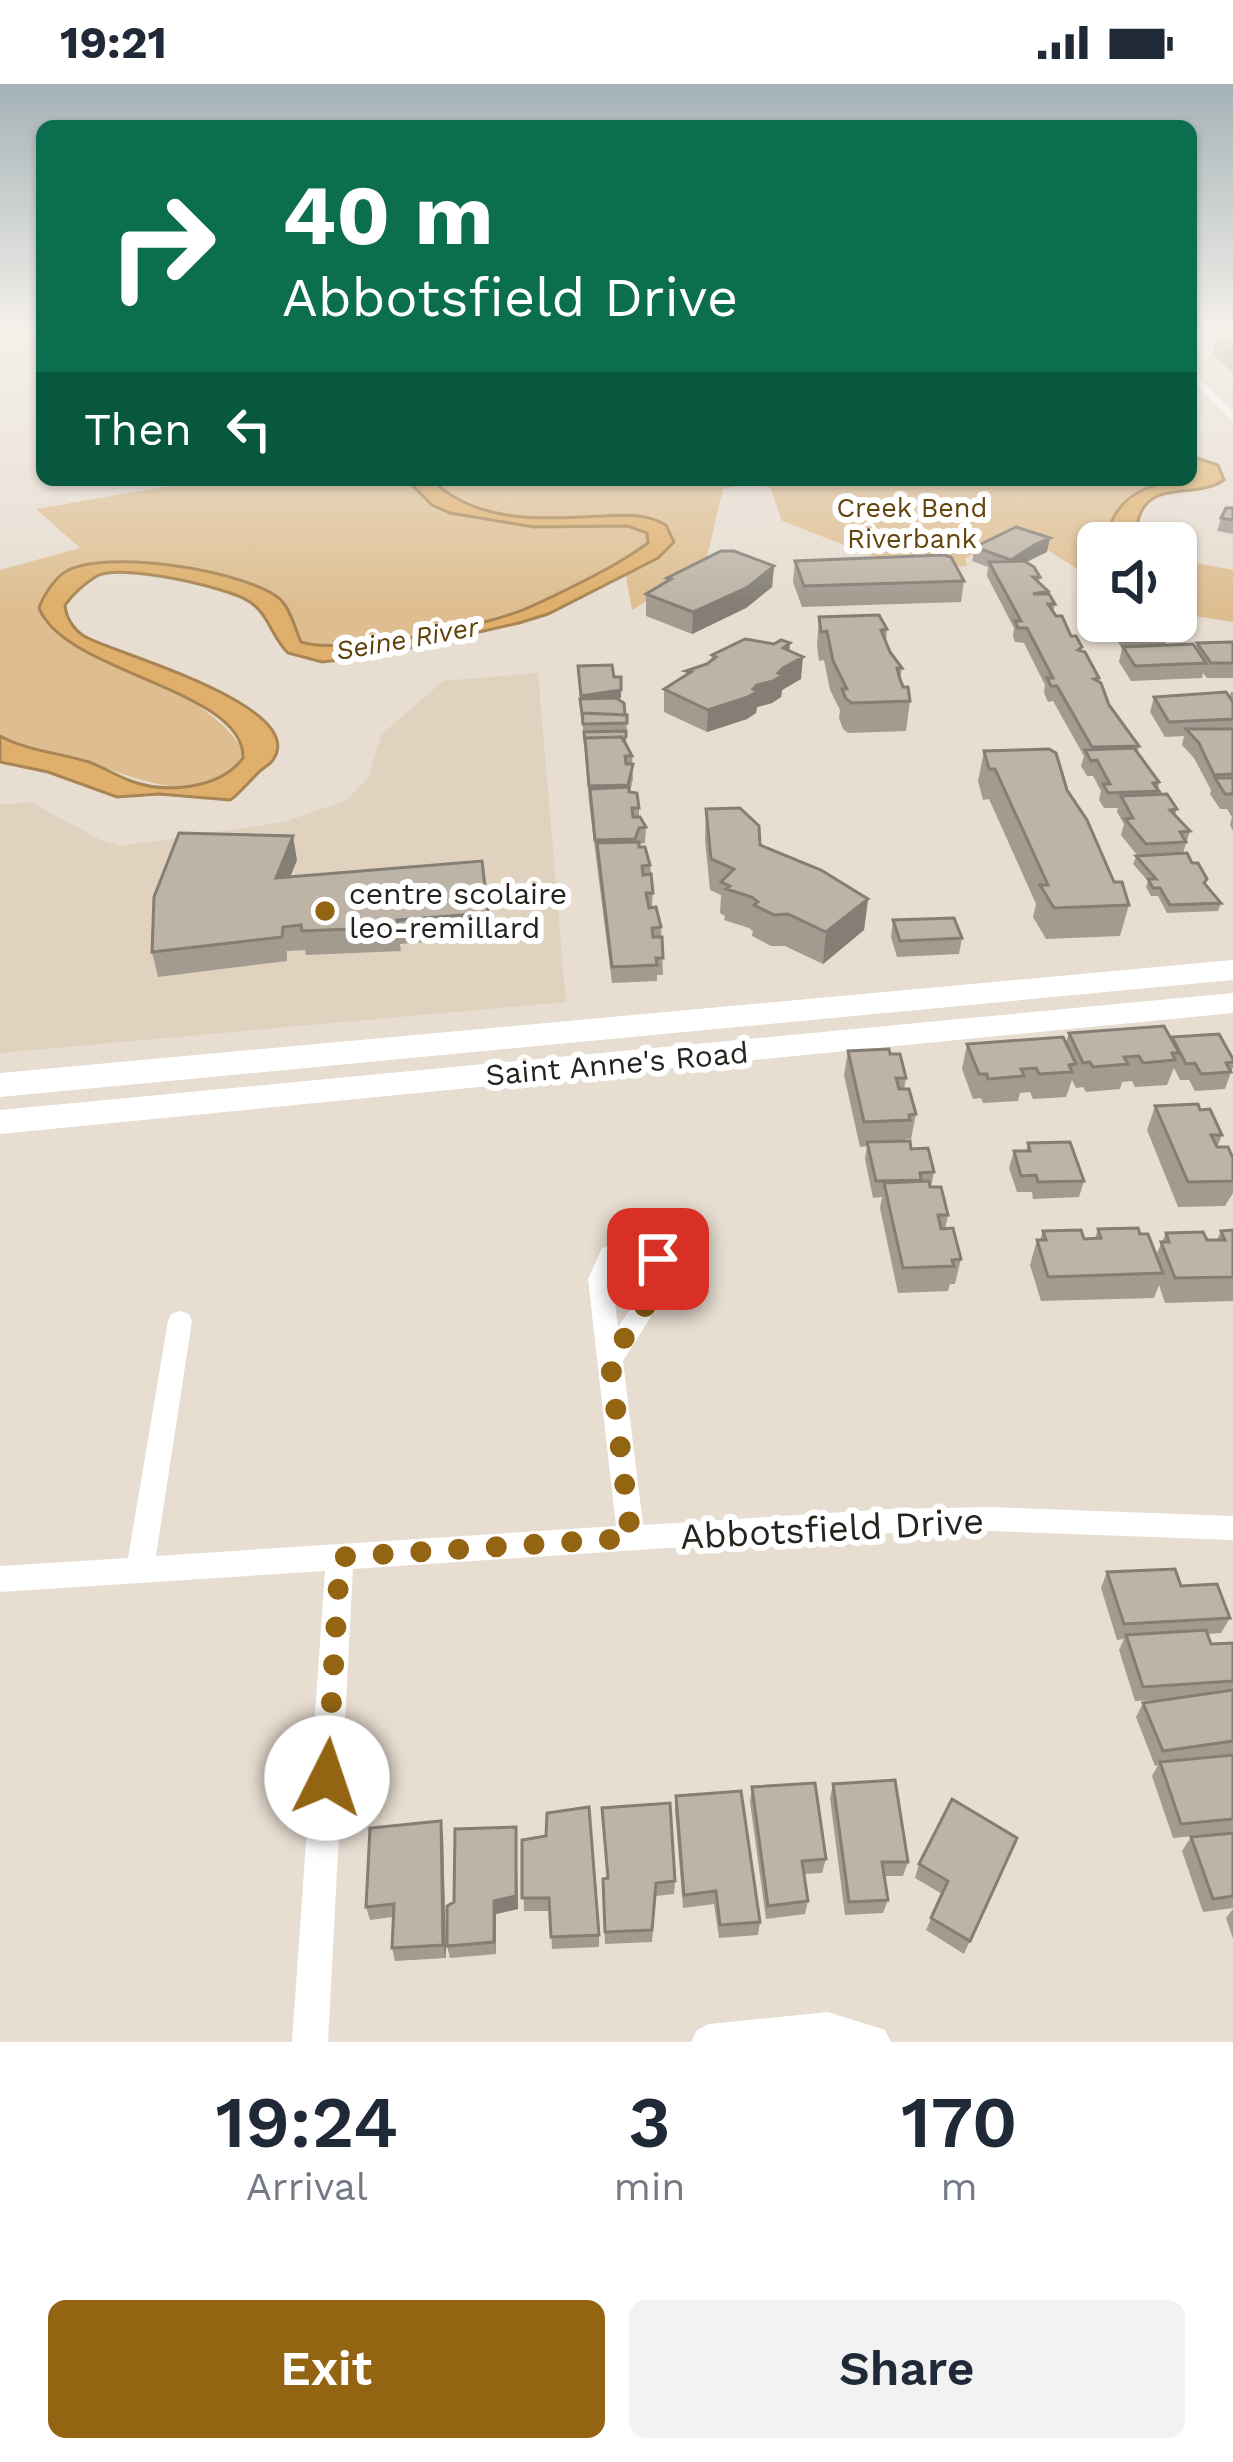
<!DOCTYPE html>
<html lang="en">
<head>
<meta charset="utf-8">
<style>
	body { margin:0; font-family:"Work Sans",sans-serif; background:#f2f2f3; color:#1f2937; height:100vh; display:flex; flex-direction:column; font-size:45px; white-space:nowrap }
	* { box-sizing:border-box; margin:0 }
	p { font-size:39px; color:#747a83 }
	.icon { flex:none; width:66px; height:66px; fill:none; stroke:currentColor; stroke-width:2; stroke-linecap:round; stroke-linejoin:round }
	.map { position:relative; height:1958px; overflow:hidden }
	.side { display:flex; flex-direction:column; background:#fff; flex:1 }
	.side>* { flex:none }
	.guide { position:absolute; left:36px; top:36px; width:1161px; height:366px; border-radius:18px; box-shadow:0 3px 9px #0004; background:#0b6e4f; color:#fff; overflow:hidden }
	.tools { position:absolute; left:1077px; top:438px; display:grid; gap:24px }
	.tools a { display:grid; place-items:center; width:120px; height:120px; border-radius:18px; background:#fff; box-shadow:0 3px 9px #0004; font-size:60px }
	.pin { position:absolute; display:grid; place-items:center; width:102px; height:102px; color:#fff; margin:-51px; border-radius:24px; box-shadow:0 6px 18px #0006 }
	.me { position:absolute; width:132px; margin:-66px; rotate:4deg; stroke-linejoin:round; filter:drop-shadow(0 0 9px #0008) }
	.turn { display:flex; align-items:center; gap:42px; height:252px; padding:0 48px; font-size:54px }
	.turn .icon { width:156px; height:156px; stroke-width:2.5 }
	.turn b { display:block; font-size:84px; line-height:102px }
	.then { display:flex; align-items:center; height:114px; padding:0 48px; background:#0003; gap:24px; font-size:45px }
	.eta { display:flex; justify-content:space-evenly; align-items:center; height:204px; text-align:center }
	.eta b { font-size:72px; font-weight:600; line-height:84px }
	.cta { display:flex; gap:24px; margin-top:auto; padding:24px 48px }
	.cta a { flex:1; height:138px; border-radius:18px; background:#936512; color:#fff; font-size:48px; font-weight:600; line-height:138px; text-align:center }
	.cta a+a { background:#f2f2f3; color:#1f2937 }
	.status { display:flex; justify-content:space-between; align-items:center; height:84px; padding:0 60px; background:#fff; direction:ltr }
	.status svg { height:33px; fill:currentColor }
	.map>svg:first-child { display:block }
	.built { fill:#e0d2bf }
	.green { fill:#debe91 }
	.water { fill:#dfaf6b; stroke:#a88554; stroke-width:3 }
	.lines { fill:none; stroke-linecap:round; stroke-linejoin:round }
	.minor { fill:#fff; fill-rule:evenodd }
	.secondary { fill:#fff; fill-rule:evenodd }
	.wall { fill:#a39b90 }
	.shaded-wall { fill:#847e75 }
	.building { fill:#bdb4a7; stroke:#847e75; stroke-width:3 }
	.route { stroke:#936512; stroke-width:21; stroke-dasharray:0 37.8 }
	.poi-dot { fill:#936512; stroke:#fff; stroke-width:4.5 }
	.labels { text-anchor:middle; stroke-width:12; stroke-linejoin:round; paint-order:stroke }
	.far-park-label { font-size:27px; fill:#65450e; stroke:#fff }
	.far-water-label { font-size:27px; font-style:italic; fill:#604108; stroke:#fff }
	.poi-label { font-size:30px; fill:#26221d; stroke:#fff; text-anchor:start }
	.street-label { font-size:30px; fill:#26221d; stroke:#fff }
	.near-street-label { font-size:36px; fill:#26221d; stroke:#fff }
</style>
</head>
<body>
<div class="status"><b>19:21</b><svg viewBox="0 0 49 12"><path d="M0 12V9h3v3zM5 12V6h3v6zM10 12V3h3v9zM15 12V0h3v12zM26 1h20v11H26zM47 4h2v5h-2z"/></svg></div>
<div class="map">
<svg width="1233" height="1958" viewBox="0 0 1233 1958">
	<rect width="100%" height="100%" fill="#e7ddd1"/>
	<!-- built -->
	<path class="built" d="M538,589l28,329 -566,51v-249l33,-1 67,37 21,6 163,-24 63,-22 22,-24 12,-41 62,-54z"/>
	<!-- green -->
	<path class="green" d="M204,396h203l25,25 102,22 94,-1 14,3 7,9 -5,9c-39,18 -76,45 -115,60 -50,18 -179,51 -228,35 -6,-13 -10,-32 -20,-42 -18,-16 -127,-42 -151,-38 -31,5 -72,14 -90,40l4,20c40,21 200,91 199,136 -39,53 -107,20 -154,4 -29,-9 -61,-11 -89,-26v-166l80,-22 -44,-39z
		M432,396h738l-10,2 -37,54 14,7h-39v40l-83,-55 -50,31 2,7 -63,2 -122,-47 -12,-34 -24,-3 -23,5 -18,76 -73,45 -7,-39 33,-13 8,-33c-20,-12 -41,-9 -64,-8 -60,2 -125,7 -170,-37z
		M1176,475l57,11v52l-57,-9z"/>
	<!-- water -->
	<path class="water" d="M1191,372l27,9 6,15c-29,21 -79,-4 -87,46l26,17h-26l-27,-17c11,-34 48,-46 81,-46z
		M407,396h25c45,44 110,39 170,36 23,-1 43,-3 64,9l8,17 -16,16 -110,56 -29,9 -145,33 -52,6 -34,-9c-16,-15 -19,-38 -38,-51 -22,-15 -131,-39 -153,-26 -10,6 -23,17 -32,29 1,12 8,24 19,31 25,16 227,69 189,124 -3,5 -10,8 -14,12 -9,9 -24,26 -29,28l-71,-6 -42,3 -69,-25 -48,-10v-26c28,15 60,17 89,26 14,5 28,14 42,19 35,13 89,8 112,-23 2,-69 -179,-85 -204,-150 4,-12 16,-30 26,-36 38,-24 183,-2 216,28 10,10 14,29 20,42 43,14 189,-16 231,-36 35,-16 86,-41 116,-63l-1,-10 -19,-7 -94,1 -84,-14 -18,-8z"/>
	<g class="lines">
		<!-- minor -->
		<path class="minor" d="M1191,287l42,40v10l-42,-41z
			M635,1153l31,15 5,33 -48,76 20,164 248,-16 101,-2 241,9v24l-241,-9 -101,2 -538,36 -25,473h-36l33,-471 -325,21v-26l128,-8 40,-237 3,-7 9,-3 9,3 3,7 -36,235 460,-30 -28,-247 14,-31zM633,1172l13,8 1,20 -29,43 -6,-48 7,-19z
			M828,1928l57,18 6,12h-200l6,-12 12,-6z"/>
		<!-- secondary -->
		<path class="secondary" d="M1233,876v20l-1233,117v-24z
			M1233,909v20l-1233,121v-24z"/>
	</g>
	<!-- wall -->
	<path class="wall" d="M1216,258l17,1v27h-3l-17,-16z
		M1233,424v26l-16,-3 4,-13z
		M975,463l72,5 -20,10 13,15 -1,6 9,8v3l7,10 -2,9 18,23 11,11 -1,4 18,27 -1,3 11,24 30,41 -2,7 22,29 -1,12 19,15 -2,6 15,16 -7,22 38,50 -3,8 -51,2 -9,-17h-7l-5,-9 2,-6 -15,-17 4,-9 -16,-20 3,-11 -7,-12 1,-4h-14l-5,-8 2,-9 -8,-15h-6l-6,-10 3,-10 -31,-55 -5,1 -4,-9 1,-8 -21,-42 -9,-1 -2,-6 1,-8 -27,-52 1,-9 -16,-6z
		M795,477l169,20 -3,21 -159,5 -9,-25z
		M774,482l-2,21 -26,21 -54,26 -46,-18v-22l21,-13v-3z
		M819,533l68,12 -1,12 4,11 12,16 -2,12 10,21 -4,30 -58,2 -5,-4 -4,-11 1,-8 -10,-20 -6,-30 -5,1 -2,-15z
		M1103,537h56l9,13 -3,11 31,3 1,-5 36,-1v36h-26l-4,-5 -1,5 -71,3 -12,-19 3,-14z
		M789,567l12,28 -19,11 -1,7 -9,6 -15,4 -1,6 -9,6 -40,13 -43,-20v-23l22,-14v-4l25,-10 1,-6z
		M578,582l36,11 7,21 -4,1 10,16 -1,30 6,11 1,23 -3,13 9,16v9l7,10 -1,16 -6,1v3l11,18 3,20 -1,22 9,20 2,48h-6v6l-45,2 -23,-181z
		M1231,608h2v139l-3,-6 2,-8 -5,-8h-7l-10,-15 1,-4 -17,-32 -12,-13 2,-9 -19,1 -15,-25 4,-15h75z
		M984,667l83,39 47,92 15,23 -9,31 -74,3 -13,-22 3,-13 -47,-105 -6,1 -5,-19z
		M706,725l54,36 108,54 -4,31 -41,34 -38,-18h-14l-19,-10 1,-5 -4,-3 -25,-8 1,-4 -5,-3 1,-18 -11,-5 -5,-50z
		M297,776l-7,17 192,-16 7,76 -89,7 1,7 -95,4 -1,-5 -18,1v10l-129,16 -6,-25z
		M893,836l69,18 -3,16 -62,3 -6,-20z
		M1069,949l102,6 62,20v8l-8,22 -30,2 -6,-11h-9l-6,-12 -7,17 -32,2 -3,-6 -10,1 -2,7 -34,3 -3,-5 -7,1 -4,-8 -6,17 -33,2 -3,-7 -10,1 -2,8 -35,2 -2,-5 -8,1 -11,-30 5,-25 99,-2z
		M848,967l42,3 16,24 -2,11 12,25 -5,25h-5v2l28,31 -3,15 17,28 -3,14 16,30 -6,25h-5l-2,7 -50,2 -18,-85 2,-11 -9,1 -8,-39 2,-13 -7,1 -16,-72z
		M1155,1022l45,4 22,25 -5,12 16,11v35l-8,13 -47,1 -31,-77z
		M1028,1059l56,38 -5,16 -46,2 -1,-7h-15l-8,-24 5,-17h12z
		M1098,1145l42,5 16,21 10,-22 41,7h10l4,-9 12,-1v71l-68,2 -6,-18 -5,13 -113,3 -11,-36 7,-25h3l3,-9 41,8 11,-1z
		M1107,1488l74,14 49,32 -9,15 -13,1 3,10 22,-1v111l-27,4 27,-3v77l-60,6 -21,-62 6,-11 -3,1 -19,-49 7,-14 21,-3 -29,1 -16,-51 5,-11 -7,1 -16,-52z
		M833,1700l75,78 -5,14h-19l4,24 -5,13 -38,2 -15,-117z
		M752,1703l74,72 -4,14 -18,1 4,27 -3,13 -39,5 -16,-117z
		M676,1712l84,126 -2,13 -39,3 -5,-34 -31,4 -8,-98z
		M602,1724l73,73 -1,13 -18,2 -4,46 -47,2 -2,-65 4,-1z
		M516,1743l2,82 -22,5v40l-46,4 -3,-12 7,-44z
		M1233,1749v75l-30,4 -21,-61 9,-14z
		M443,1751l3,123 -51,3 -3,-13 1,-31 -23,3 -4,-13z
		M1017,1754l-53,116 -38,-24 16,-36 -27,-16 4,-14z
		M522,1756l77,95v12l-47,2 -2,-38h-26z
		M1233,1825v30l-7,-21z"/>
	<!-- shaded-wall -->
	<path class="shaded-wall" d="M1050,454l-3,14 -14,6 -24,16 2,-14 25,-16z
		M774,482l-2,21 -26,21 -54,26 1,-22z
		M790,559l-2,22 15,-8 -2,22 -19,11 -1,7 -9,6 -15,4 -1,6 -9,6 -40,13 1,-22z
		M621,606v8l-40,5v-7z
		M293,752l4,24 -17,42 -4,-24z
		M868,815l-4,31 -41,34 3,-32z
		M441,1737l2,14 3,123 -3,-13z
		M516,1743l2,82 -22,5v40l-2,-53z"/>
	<!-- building -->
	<path class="building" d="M1216,258l17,1v15z
		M1226,424h7v12l-12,-2z
		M1016,443l34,11 -14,6 -25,16 -36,-13z
		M721,467h13l40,15 -26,21 -55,25 -47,-18 25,-15 -4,-1z
		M944,471l7,2 13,24 -160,5 -9,-25z
		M1024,477l10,6 6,10h-7l15,14 -15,3h16l6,10h-7l8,12h6l9,20h5l6,11 -4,3 7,2 14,26 -5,1 7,4 8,22 30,41 -47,1 -35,-61h-6l-4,-8h6l-26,-50h-9l-3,-7h6l-32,-59z
		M879,531l8,14 -6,1 9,22 12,16h-5l2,8 4,11h5l2,14 -58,2 -6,-4 -4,-10h5l-14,-28 -6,-30 -6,1 -2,-15z
		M1117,537h42l9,13 -40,2z
		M745,555l29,5 7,-4 9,3 -7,5 20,9 -20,11 -5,5 5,2 -10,6 -16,4 -4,4 5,2 -10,6 -40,13 -44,-21 27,-17 -5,-1 21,-7 9,-7 -4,-2z
		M1233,558v21h-22l-14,-20z
		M1193,560l13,19 -71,3 -12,-19z
		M612,581l2,12h7v13l-40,6 -3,-30z
		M1226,608l7,10v17l-64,3 -15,-25z
		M616,614l8,5 1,12 -43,-2 1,8 -3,-22z
		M582,629l45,2v8l-44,1z
		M1186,645h47v45l-19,1 -15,-32z
		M626,647v6l-3,3 -1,-3 -37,1v5l-1,-11z
		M622,653l10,19h-7l1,8h7l-5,21 -39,1 -4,-48z
		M1134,664l25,34 -6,1 6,8 -51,2 -5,-9h7l-13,-24 -6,1 -6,-11z
		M1049,665l7,4 11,37 20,30 27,62h8l7,23 -75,3 -14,-23h8l-53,-116h-6l-5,-18z
		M1215,694h18v16h-8z
		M629,703v5l8,1 2,15h-7l1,9h7l6,10 -7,1 -4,11 -40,1 -5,-51z
		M1167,710l10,15 -7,1 20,21 -10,1 6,10 -40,2 -21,-25 8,-1 -12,-22z
		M740,724l19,18 1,19 61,25 47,29 -42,33 -38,-18 -14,1 -20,-10 4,-3 -6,-5 -26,-8 4,-3 -9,-4 13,-13 -23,-10 -5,-50z
		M179,749l114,3 -17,42 206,-17 6,52 -91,7 1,7 -96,4 -1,-6 -18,2 -1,10 -130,15 2,-55z
		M639,758v5h6l5,18 -8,1 1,9 8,-1 2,19h-7l3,15 7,-1 5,20 -9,1 1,9h9l1,21h-7l1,7 -45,2 -15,-124z
		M1187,769l5,10h6l9,16 -3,4 17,20 -51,2 -10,-17h-7l-5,-9h8l-20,-23z
		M954,834l8,20 -62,3 -7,-21z
		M1164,942l15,27h-7l3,7 -32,3 -4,-7 -15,1 4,7 -35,3 -3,-5 -7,1 -14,-30z
		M1219,950l14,25v3l-7,1 5,9 -30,2 -6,-11 -9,1 -14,-27z
		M1063,953l13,27 -7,1 3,7 -33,2 -3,-6 -15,1 3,7 -36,3 -1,-5h-8l-12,-30z
		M889,965l1,5h10l6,24h-10l3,11h10l7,25 -7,1 1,5 -46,2 -16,-71z
		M1198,1020l2,6 10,-1 12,26h-11l6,12h11l5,11v23l-45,1 -33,-76z
		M910,1057l1,8 17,-1 6,24 -14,1 1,7 -45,1 -9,-39z
		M1070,1058l14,39 -46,1 -2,-7 -15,1 -7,-25h16l-2,-8z
		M929,1097l1,6h11l7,28h-10l3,14 12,-1 8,31 -9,1 2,6 -51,2 -19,-85z
		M1138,1144l2,6h8l15,39 -115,4 -11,-37h9l-3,-9 38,-1 3,9 17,-1 -3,-9z
		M1233,1146v47l-58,1 -14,-36h8l-3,-9 37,-1 4,8h18l-4,-9z
		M1175,1485l6,17 36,-2 13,34 -106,6 -17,-52z
		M1206,1546l5,14 22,-1v38l-90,6 -17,-52z
		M1233,1606v51l-70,10 -20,-48z
		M1233,1671v64l-52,5 -21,-62z
		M895,1696l13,82h-26l6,38 -39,2 -16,-118z
		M815,1699l11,76 -24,2 6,40 -40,5 -16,-119z
		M741,1707l19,131 -40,3 -4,-34 -32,4 -8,-99z
		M952,1715l65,39 -47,103 -39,-23 17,-37 -29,-17z
		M670,1719l5,78 -19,2 -4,47 -47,2 -2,-53 5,-1 -6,-70z
		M589,1723l10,128 -48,2 -2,-39h-27v-58l24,-4 1,-23z
		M441,1737l2,124 -51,3 2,-44 -28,3 4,-79z
		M516,1743v69l-22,5v41l-47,4v-40l7,-4 1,-73z
		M1233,1749v63l-20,3 -22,-62z"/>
	<!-- sky -->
	<linearGradient id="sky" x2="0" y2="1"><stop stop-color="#a4b2b6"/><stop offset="0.47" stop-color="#f4f0ea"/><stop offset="1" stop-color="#f4f0ea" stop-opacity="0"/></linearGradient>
	<rect width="1233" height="521" fill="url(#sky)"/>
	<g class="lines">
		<!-- route -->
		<path class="route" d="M327,1694l13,-221 291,-19 -21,-178 49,-75 -1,-26"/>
	</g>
	<!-- markers -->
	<circle class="poi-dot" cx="325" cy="827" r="12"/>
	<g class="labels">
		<!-- far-park labels -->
		<g class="far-park-label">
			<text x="912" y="433">Creek Bend<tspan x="912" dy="31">Riverbank</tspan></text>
		</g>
		<!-- far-water labels -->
		<g class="far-water-label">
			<text transform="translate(407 555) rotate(-10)" y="9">Seine River</text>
		</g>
		<!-- poi labels -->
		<g class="poi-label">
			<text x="349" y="820">centre scolaire<tspan x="349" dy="34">leo-remillard</tspan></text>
		</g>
		<!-- street labels -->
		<g class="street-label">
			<text transform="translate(617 980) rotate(-5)" y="10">Saint Anne's Road</text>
		</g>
		<!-- near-street labels -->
		<g class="near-street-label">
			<text transform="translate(832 1444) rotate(-3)" y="13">Abbotsfield Drive</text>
		</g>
	</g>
</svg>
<div class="tools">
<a><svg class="icon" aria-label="sound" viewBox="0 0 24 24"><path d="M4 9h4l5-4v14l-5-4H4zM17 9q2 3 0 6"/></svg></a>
</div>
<div class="pin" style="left:658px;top:1175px;background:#d93025"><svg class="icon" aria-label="arrive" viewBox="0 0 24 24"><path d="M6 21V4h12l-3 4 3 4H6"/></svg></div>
<svg class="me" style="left:327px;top:1694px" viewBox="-20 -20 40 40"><circle r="19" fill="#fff"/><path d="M0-13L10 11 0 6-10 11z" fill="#936512"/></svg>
<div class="guide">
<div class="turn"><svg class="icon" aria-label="right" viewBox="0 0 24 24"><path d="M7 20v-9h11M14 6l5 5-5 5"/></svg><div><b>40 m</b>Abbotsfield Drive</div></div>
<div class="then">Then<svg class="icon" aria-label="left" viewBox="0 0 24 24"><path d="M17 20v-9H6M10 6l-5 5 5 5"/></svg></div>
</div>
</div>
<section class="side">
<div class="eta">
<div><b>19:24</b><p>Arrival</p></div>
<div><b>3</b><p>min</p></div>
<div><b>170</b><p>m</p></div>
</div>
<div class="cta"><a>Exit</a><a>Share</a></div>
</section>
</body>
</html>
